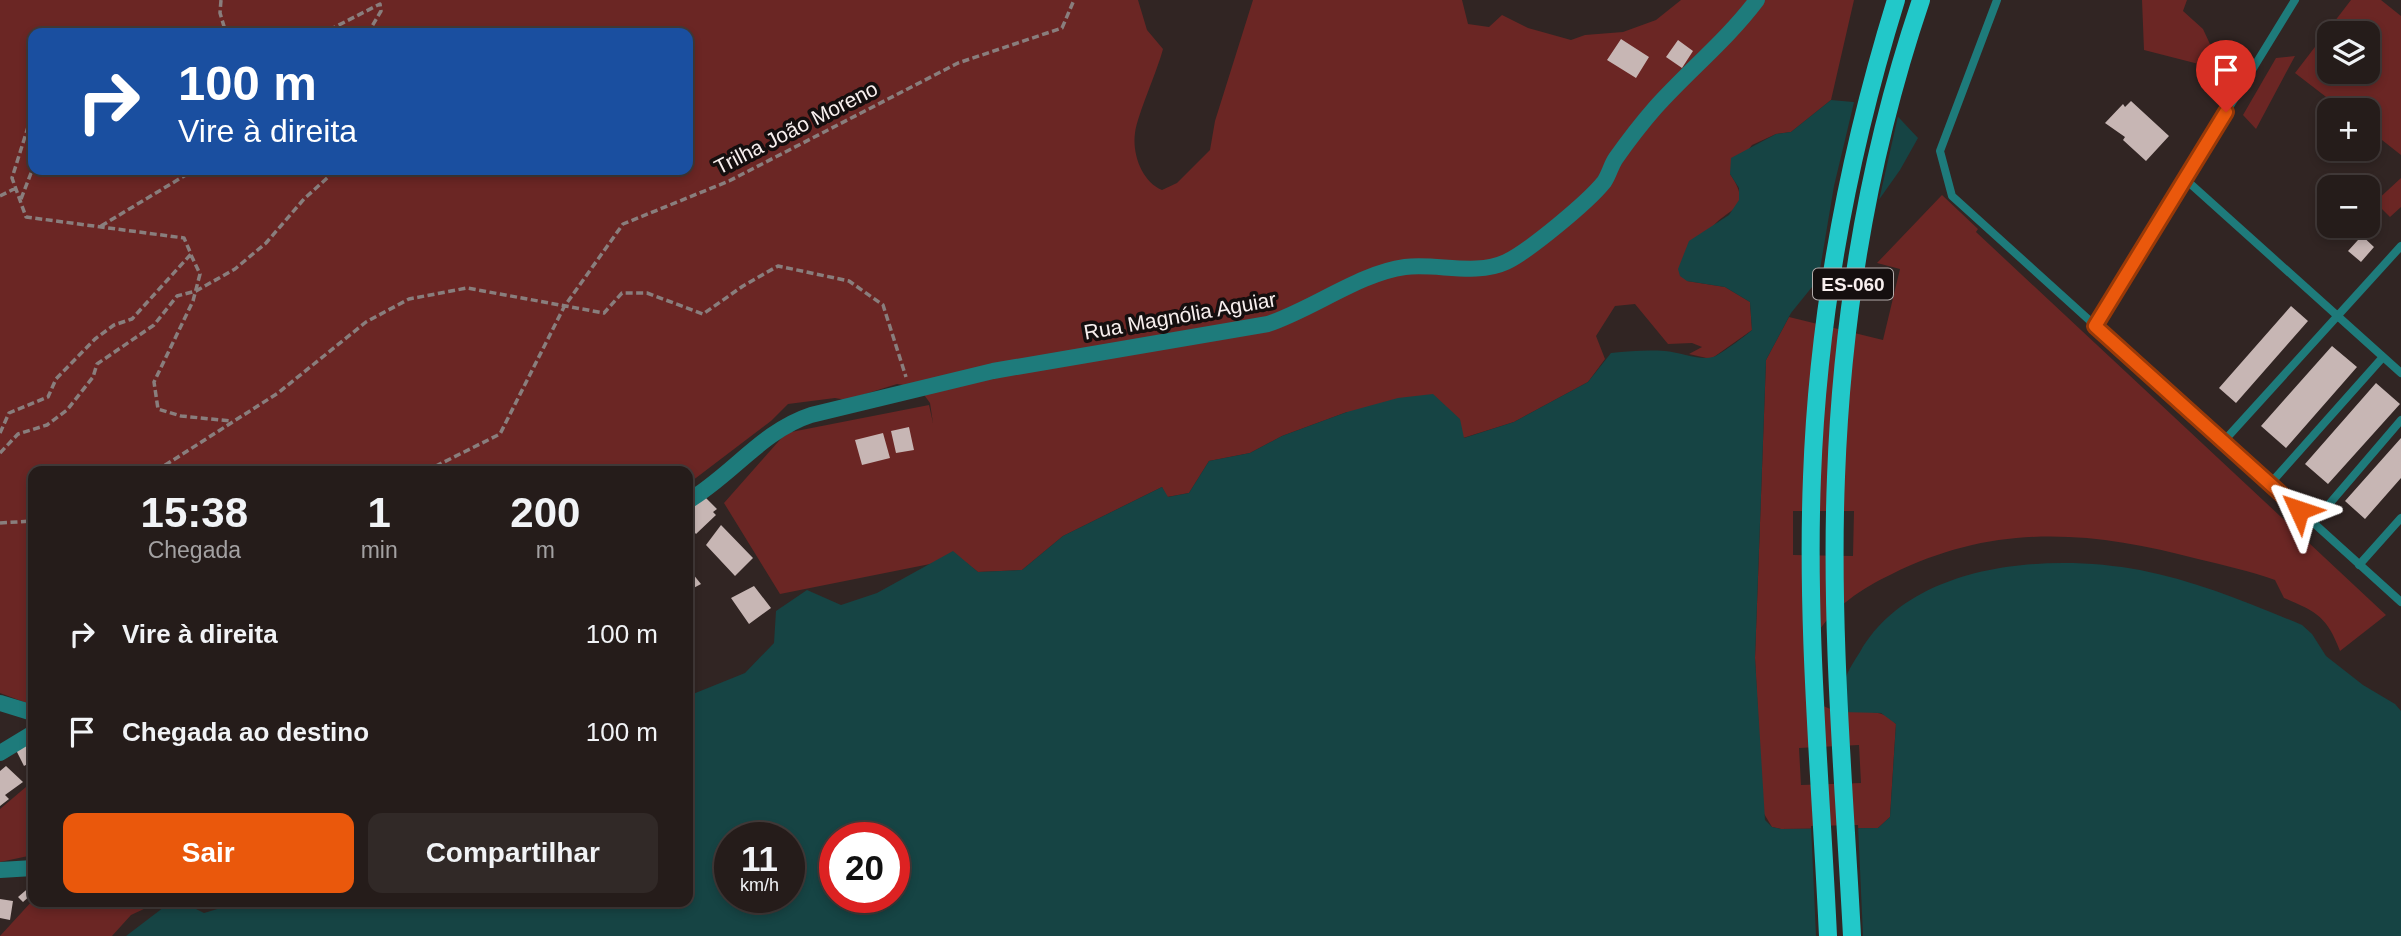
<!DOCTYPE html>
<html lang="pt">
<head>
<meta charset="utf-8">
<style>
	body { margin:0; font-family:Helvetica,sans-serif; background:#312927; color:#f1f3f6; height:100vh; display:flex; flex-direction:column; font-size:26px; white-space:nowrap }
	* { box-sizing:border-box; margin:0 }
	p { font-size:23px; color:#a3a1a2 }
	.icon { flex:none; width:38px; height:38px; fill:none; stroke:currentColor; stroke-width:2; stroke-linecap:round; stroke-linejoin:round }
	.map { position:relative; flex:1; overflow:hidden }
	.details { position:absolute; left:28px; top:466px; width:665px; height:441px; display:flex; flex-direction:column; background:#251c1a; border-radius:14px; box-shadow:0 4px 10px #0003,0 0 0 2px #423a39 }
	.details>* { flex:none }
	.guide { position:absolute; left:28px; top:28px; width:665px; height:147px; border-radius:14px; box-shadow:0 4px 10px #0003,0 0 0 2px #423a39; background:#1a4fa0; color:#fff; overflow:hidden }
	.buttons { position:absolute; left:2317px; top:21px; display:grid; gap:14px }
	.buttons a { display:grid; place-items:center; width:63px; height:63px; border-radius:14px; background:#251c1a; box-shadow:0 4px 10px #0003,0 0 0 2px #423a39; font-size:35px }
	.speed { position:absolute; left:714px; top:822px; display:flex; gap:14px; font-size:35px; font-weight:700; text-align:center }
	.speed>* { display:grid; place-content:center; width:91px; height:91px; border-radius:50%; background:#251c1a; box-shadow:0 4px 10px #0003,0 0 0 2px #423a39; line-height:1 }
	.speed small { font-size:18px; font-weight:400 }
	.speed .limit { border:10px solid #d22; background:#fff; color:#111 }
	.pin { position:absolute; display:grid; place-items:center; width:60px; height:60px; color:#fff; margin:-72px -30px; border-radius:50% 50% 50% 0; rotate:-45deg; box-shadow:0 0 7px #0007 }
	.pin .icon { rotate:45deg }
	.me { position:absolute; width:77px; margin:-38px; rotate:312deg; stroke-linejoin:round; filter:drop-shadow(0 0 5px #0008) }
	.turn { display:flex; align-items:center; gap:24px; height:147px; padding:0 35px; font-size:32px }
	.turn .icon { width:91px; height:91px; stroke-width:2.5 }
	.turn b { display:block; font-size:49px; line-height:60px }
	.eta { display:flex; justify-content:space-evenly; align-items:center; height:119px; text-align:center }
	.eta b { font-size:42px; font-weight:600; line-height:49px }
	.button { display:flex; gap:14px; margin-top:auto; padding:14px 35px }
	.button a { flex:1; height:80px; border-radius:14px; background:#ea580c; color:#fff; font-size:28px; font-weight:600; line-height:80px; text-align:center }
	.button a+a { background:#312927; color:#f1f3f6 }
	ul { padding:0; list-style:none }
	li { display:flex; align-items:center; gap:21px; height:98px; padding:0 35px }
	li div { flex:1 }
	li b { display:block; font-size:26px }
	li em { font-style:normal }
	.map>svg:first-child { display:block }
	.green { fill:#6b2624; fill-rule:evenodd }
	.water { fill:#164444; fill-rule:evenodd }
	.pier { fill:#312523 }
	.building { fill:#c7b6b4 }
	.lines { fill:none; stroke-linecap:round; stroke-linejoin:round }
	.path { stroke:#897e7d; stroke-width:3.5; stroke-dasharray:7 3.5; stroke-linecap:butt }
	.lane { stroke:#1e7b7b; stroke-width:8 }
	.street { stroke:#1e7b7b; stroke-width:16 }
	.primary { stroke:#22c8c9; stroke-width:18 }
	.route-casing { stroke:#983908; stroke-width:18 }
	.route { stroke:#ea580c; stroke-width:12 }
	.labels { text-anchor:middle; stroke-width:7; stroke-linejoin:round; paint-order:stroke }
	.shield { fill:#150f0f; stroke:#b4acab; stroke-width:2 }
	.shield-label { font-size:19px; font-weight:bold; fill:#f8efee }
	.street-label { font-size:21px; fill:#f8efee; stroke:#150f0f }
</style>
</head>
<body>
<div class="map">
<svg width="2401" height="936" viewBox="0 0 2401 936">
	<rect width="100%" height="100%" fill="#312523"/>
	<!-- green -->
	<path class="green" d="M0,0h1138l9,30 16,19c-6,23 -25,64 -28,84 -3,21 7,49 27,57l15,-7 33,-33 5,-29 38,-121h209l6,24 21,3 13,-12 26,13 43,12 14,-5 38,-3 33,-12 25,-20h173l-23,100 -40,32 -15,2 -24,11 -22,29c26,38 -7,34 -20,57 -9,15 -15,34 -23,50l38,6 25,15 2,28 -41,29 -22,-5 13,-7 -10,-4 -24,1 -33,-40 -20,2 -19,30 9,23 -17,23 -74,40 -51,16 -116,-26 -65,24 -32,17 -41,8 -20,32 -22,4 -5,-10 -99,49 -41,34 -44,2 -18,-14 -180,36 -56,-91 62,-70 143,-28 4,18 -3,-20 -8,-11 -12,-6 -13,-2 -51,16 -11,-2 -47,6 -17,17 -83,63v-13h-655l-1,234 -32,-12zM33,33h655v137h-655z
		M2142,0h45l-4,11 20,18 19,41 -78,-20z
		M2351,0h30l20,16v139l-33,-26v-19h-25l-48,-37zM2368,33v39h-39v-39z
		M2295,56l-39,73 -13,-14 33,-57z
		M2401,178v29l-11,10 -15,-15z
		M1942,195l36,34 -2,3 410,383 -46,36c-13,-34 -23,-39 -56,-53l-9,-18c-25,-9 -52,-15 -77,-21 -107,-29 -204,-36 -306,15 -30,14 -60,34 -77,63l5,67c23,16 59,-3 76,20l-6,93 -12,11 -97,1 -9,-2 -9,-15 -8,-154 11,-298 23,-43 94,23 17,-71 -23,-6zM1793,511h61l-1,45 -60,-1zM1859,745l2,38 -60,2 -2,-37z
		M33,781v74l-33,7v-53z
		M33,900v1h128l-30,14 -19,21h-112z"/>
	<!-- water -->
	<path class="water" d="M1831,100l56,5 31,33 -18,32 -46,65 -63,78 -25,47 -11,298 10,162 7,7 9,2 97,-1 12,-11 6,-93 -15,-11 -39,-1c1,-10 0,-22 3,-32 3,-10 10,-20 15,-28 51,-90 189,-99 280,-82 56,11 109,33 162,55l10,9 14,22 37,29 32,19 6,7v225h-2275l46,-35h8l24,12 40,-12h444v-205l57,-23 29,-30 2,-32 31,-21 34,15 36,-12 76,-42 25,21 44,-2 41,-34 99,-49 6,10 21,-4 20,-32 41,-8 32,-17 65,-24 51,-14 35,-4 27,25 4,19 50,-16 74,-40 23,-29c18,-2 36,-3 54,-2 14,1 35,10 48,6 4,0 35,-23 39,-27l-2,-28 -25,-15 -38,-6 -7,-5 -2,-7 11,-28 40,-26 10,-15v-12l-9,-14 1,-16 45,-24 15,-2zM730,838h59v60h-59zM835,838h59v60h-59z"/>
	<!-- pier -->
	<path class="pier" d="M1855,98l34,4 10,10 -22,97 -60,78 17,-101z
		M1858,825l5,111h-47l-5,-110z"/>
	<!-- building -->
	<path class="building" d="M1621,39l28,18 -13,21 -29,-18z
		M1678,40l15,11 -11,17 -16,-11z
		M2131,101l38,35 -23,25 -23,-21 2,-3 -20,-14 18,-19 2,3z
		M2358,232l16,15 -13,15 -13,-11 10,-11 -4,-3z
		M2291,306l17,15 -72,82 -17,-15z
		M2332,346l25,21 -71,81 -25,-22z
		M2376,383l24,21 -72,80 -23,-20z
		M909,427l5,23 -18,3 -5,-22z
		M883,433l7,25 -28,7 -7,-25z
		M2401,438v40l-36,41 -20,-18z
		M704,496l13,13 -4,3 3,3 -20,19 -8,-9v-14z
		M721,525l32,33 -18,18 -29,-31z
		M688,568l13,16 -13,7z
		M754,586l17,22 -22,16 -18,-26z
		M33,739v22l-9,5 -9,-18z
		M6,766l17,16 -18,13 4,4 -9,7v-35z
		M32,885l1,8 -10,9 -5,-5z
		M0,899l13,2 -3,19 -10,-2z"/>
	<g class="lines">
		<!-- path -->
		<path class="path" d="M221,0l-1,13 6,20
			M277,33l50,-2 53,-27 1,7 -13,22
			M0,196l16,-8
			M21,199l12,-31
			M101,226l93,-56
			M191,255l9,19 -7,27 -39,81 4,27 23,7 50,5
			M0,433l9,-20 39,-16 8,-18 39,-40 19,-14 18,-6 59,-65 -7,-16 -158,-21 -14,-39 21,-67
			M0,453l18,-19 29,-9 20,-15 26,-33 4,-13 57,-39 23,-29 19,-5 39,-22 31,-26 38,-44 32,-29
			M156,471l122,-78 88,-71 43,-23 58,-11 137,25 18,-20h25l56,21 40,-28 35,-20 71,15 34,24 23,72
			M426,471l74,-37 64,-127 59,-83 106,-43 229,-118 104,-35 12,-28
			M0,523l33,-2"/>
		<!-- lane -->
		<path class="lane" d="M1997,0l-57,151 12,45 449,406
			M2185,179l216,194
			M2095,326l200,-326
			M2223,442l178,-196
			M2270,484l113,-127
			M2313,523l88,-103
			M2359,565l42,-47"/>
		<!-- street -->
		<path class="street" d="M688,501c44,-26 74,-70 123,-86l182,-44 275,-47c45,-15 92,-51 137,-57 32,-4 71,9 101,-5 23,-11 82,-60 98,-80 5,-7 7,-17 12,-24 12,-17 25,-34 39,-50 33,-37 72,-68 102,-108
			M0,703l33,10
			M0,753l33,-20
			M0,870l33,-2"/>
		<!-- primary -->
		<path class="primary" d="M1828,936c-7,-152 -22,-307 -16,-459 6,-163 36,-322 84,-477
			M1852,936c-8,-152 -22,-307 -16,-459 6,-162 33,-324 85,-477"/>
	</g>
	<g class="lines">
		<defs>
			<path id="route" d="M2226,112l-131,214 204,184"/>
		</defs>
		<!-- route casing -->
		<use href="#route" class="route-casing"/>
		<!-- route -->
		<use href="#route" class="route"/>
	</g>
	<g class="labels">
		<!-- shield labels -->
		<rect class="shield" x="1813" y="268.5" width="80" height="31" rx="5"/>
		<g class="shield-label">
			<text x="1853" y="291">ES-060</text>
		</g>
		<!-- street labels -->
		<g class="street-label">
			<text transform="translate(796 128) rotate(-27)" y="7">Trilha João Moreno</text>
			<text transform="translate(1180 316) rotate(-10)" y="7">Rua Magnólia Aguiar</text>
		</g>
	</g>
</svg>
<div class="buttons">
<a><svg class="icon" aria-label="layers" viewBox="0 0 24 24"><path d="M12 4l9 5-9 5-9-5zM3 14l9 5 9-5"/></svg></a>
<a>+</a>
<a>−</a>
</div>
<div class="speed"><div>11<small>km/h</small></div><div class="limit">20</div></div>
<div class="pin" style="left:2226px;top:112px;background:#d93025"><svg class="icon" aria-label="arrive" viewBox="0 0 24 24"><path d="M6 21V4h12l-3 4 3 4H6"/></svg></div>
<svg class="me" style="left:2299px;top:510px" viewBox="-20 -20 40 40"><path d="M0-17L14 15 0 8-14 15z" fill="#ea580c" stroke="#fff" stroke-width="4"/></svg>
<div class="guide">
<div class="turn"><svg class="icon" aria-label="right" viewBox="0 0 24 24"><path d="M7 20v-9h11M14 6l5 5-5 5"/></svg><div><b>100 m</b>Vire à direita</div></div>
</div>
<section class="details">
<div class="eta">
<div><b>15:38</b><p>Chegada</p></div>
<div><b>1</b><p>min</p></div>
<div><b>200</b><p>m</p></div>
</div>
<ul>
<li><svg class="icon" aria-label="right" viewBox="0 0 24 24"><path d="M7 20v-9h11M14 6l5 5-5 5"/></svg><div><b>Vire à direita</b></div><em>100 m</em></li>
<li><svg class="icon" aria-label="arrive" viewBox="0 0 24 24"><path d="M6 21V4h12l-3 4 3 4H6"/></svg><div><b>Chegada ao destino</b></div><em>100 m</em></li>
</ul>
<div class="button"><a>Sair</a><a>Compartilhar</a></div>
</section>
</div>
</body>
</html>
